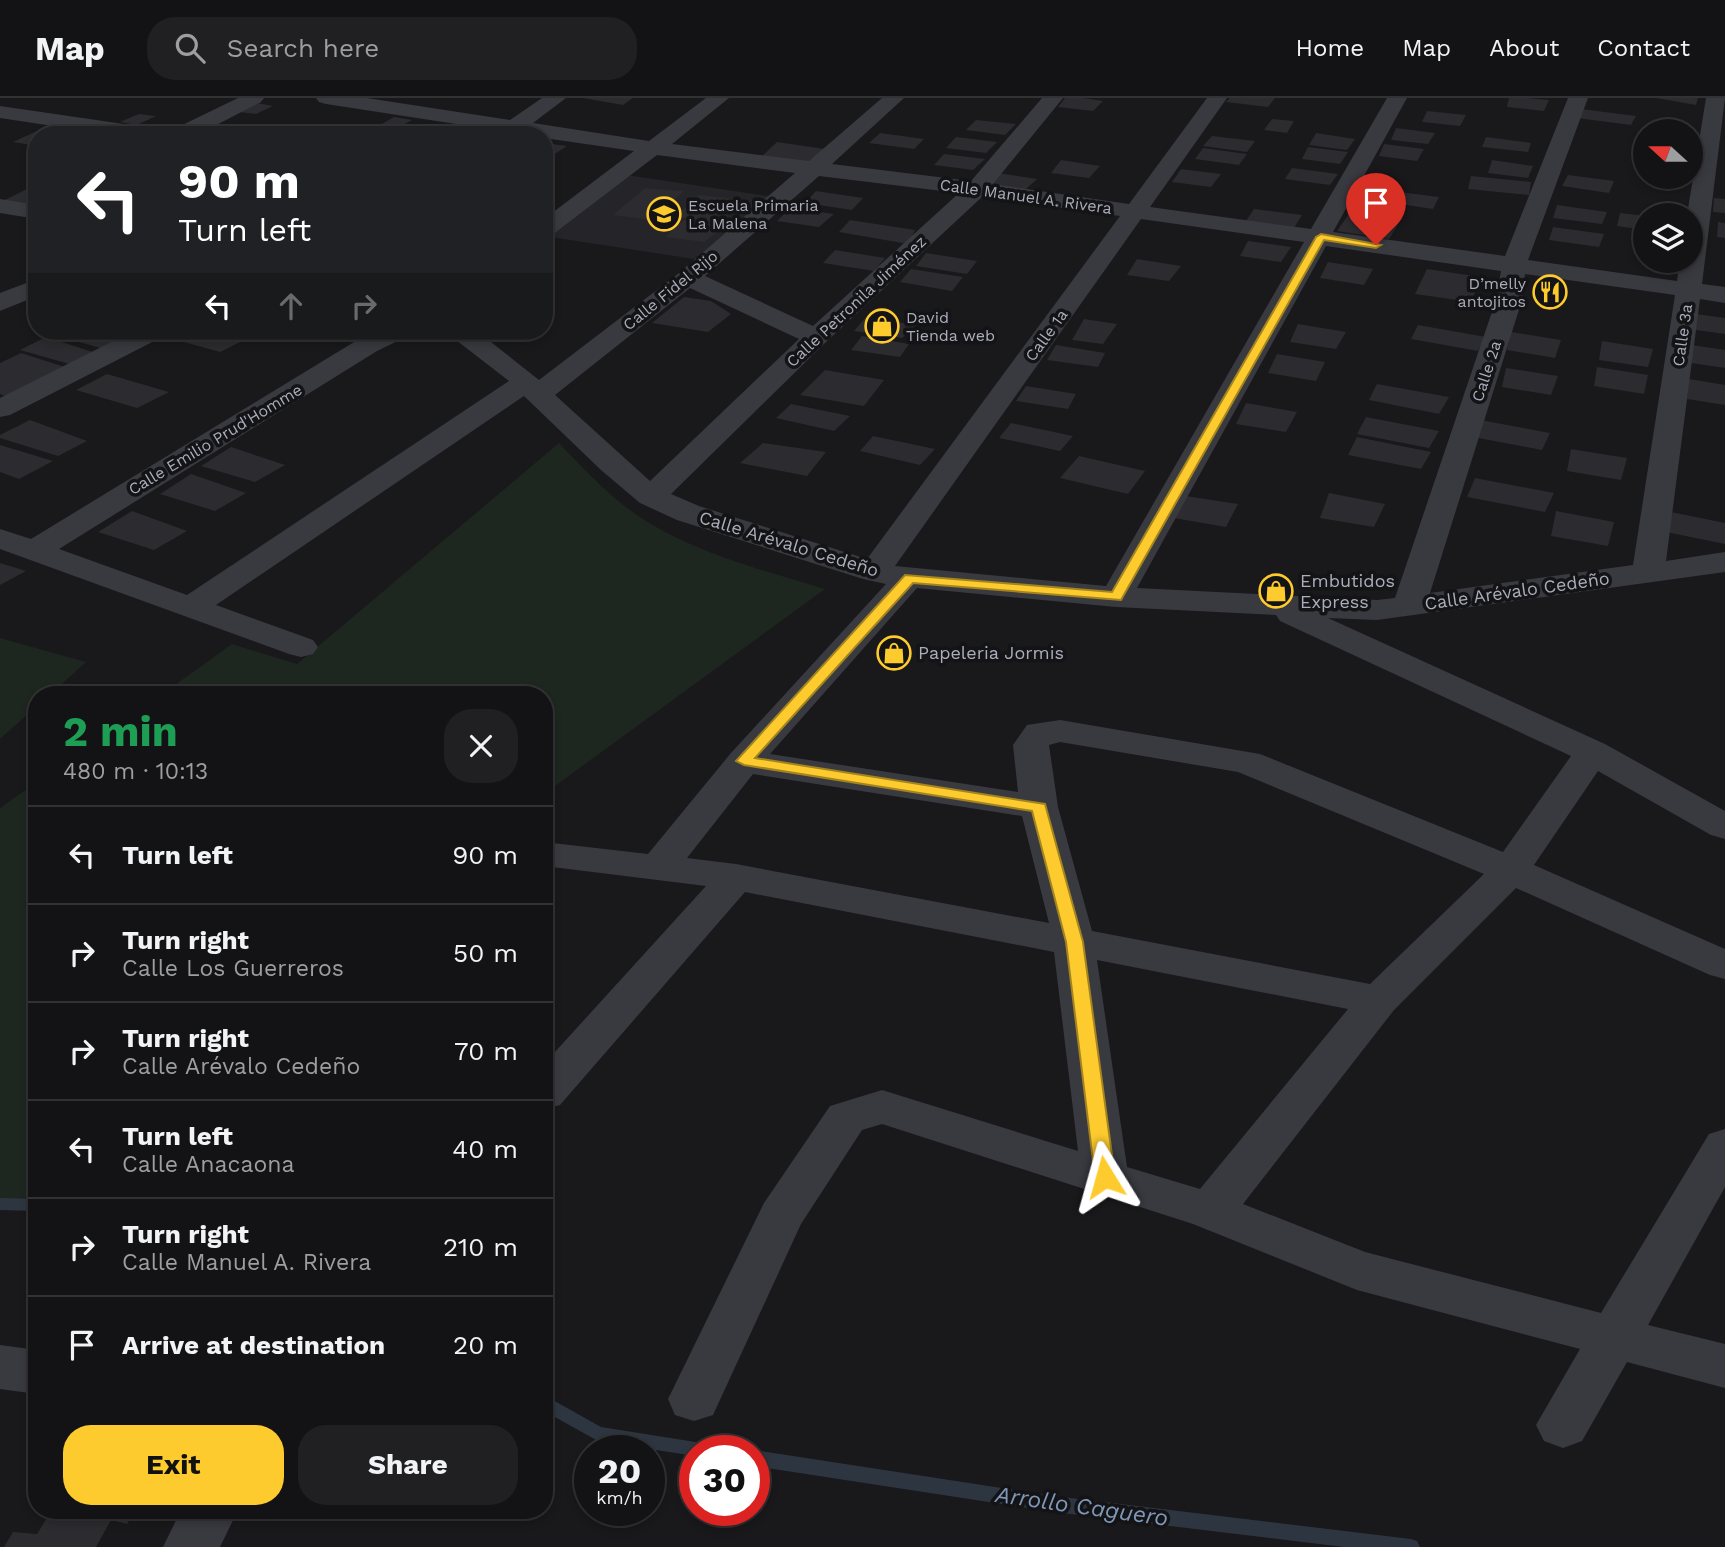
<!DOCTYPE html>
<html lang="en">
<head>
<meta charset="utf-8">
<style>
	body { margin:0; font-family:"Work Sans",sans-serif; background:#202022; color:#f1f3f6; height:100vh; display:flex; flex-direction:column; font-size:26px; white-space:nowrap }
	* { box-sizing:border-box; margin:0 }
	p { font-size:23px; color:#9d9ea0 }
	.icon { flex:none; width:38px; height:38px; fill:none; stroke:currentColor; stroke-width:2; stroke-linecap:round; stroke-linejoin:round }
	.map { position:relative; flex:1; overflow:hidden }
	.sheet { position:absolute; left:28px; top:588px; width:525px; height:833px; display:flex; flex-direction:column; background:#131214; border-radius:28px; box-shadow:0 4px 10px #0003,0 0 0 2px #323234 }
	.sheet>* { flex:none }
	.top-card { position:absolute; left:28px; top:28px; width:525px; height:214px; border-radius:28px; box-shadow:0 4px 10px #0003,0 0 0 2px #323234; background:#202124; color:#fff; overflow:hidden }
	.needle { width:46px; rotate:291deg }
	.tools { position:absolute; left:1633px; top:21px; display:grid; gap:14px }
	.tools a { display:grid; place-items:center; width:70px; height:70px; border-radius:50%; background:#131214; box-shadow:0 4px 10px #0003,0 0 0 2px #323234; font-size:35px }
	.speed { position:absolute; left:574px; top:1337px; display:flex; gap:14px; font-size:35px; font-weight:700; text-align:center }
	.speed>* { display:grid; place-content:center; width:91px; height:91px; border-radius:50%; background:#131214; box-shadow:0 4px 10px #0003,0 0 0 2px #323234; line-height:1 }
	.speed small { font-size:18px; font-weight:400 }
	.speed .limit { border:10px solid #d22; background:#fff; color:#111 }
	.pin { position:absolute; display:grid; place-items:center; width:60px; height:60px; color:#fff; margin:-72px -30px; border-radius:50% 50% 50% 0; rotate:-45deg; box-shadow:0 0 7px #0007 }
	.pin .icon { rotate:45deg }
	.me { position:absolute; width:77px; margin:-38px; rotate:352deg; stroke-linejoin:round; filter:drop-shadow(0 0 5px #0008) }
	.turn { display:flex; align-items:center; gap:24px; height:147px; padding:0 35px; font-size:32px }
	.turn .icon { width:91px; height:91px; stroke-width:2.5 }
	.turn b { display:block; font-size:49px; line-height:60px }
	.lanes { display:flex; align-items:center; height:66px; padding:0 35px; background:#0003; justify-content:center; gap:35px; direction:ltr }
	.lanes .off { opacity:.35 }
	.round { display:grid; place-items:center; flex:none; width:74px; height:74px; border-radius:28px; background:#202022 }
	.overview { display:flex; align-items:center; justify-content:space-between; height:119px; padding:0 35px }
	h1 { font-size:42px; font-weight:700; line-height:52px; color:#1e9e55 }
	.action { display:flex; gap:14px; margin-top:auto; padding:14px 35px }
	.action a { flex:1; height:80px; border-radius:28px; background:#fdcb2e; color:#111; font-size:28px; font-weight:700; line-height:80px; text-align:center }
	.action a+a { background:#202022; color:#f1f3f6 }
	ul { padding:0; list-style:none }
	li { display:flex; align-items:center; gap:21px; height:98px; padding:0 35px; border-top:2px solid #323234 }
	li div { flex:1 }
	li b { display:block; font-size:26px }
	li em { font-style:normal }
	header { display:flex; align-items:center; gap:42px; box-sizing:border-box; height:98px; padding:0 35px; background:#131214; border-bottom:2px solid #323234 }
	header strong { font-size:33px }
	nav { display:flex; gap:38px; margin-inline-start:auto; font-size:24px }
	.search { width:490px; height:63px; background:#202022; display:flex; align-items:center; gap:18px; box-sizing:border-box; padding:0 24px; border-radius:28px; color:#9d9ea0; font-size:26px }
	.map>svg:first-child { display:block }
	.built { fill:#252428 }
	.green { fill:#1e2620 }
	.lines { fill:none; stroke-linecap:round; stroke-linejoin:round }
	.stream { fill:#2d3640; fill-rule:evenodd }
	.building { fill:#2c2b2f }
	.minor { fill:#393a40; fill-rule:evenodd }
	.route { fill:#fdcb2e; stroke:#a4841e; stroke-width:2 }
	.labels { text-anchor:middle; stroke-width:7; stroke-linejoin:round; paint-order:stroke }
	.far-street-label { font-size:16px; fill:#aaaebb; stroke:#141316 }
	.far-poi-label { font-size:16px; fill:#aaaebb; stroke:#141316; text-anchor:start }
	.street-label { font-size:18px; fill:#aaaebb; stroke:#141316 }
	.poi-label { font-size:18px; fill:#aaaebb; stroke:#141316; text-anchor:start }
	.near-water-label { font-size:23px; font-style:italic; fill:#7f98b8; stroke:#141316 }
</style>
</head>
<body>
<header>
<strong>Map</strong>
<div class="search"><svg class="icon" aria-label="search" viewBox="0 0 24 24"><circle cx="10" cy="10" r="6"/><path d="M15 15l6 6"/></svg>Search here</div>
<nav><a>Home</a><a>Map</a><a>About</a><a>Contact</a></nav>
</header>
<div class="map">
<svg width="1725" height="1449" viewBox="0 0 1725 1449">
	<rect width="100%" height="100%" fill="#19181b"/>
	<!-- built -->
	<path class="built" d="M620,76l160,24 -73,63 -163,-25z"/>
	<!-- green -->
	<path class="green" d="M559,345c24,25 47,50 75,70 56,39 126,56 191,76l-281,205v-99h-383l71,-51 65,20z
		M0,540l86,24 -36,33h-13v11l-37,33z
		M37,684v423l-37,-1v-396z"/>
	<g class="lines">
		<!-- stream -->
		<path class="stream" d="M0,1100l37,1v12l-37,-1z
			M544,1297l57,32 107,17 6,2 2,5h-21v5l-97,-15 -54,-30z
			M754,1352l300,46 357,43 6,2 3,6h-76l-290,-35 -300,-46z"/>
	</g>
	<!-- building -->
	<path class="building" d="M583,0h50l-10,7z
		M1065,0h18l20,3 -10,10 -35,-4z
		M1230,0h45l-7,9 -42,-5z
		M1509,0h19l21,2 -5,11 -37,-4z
		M1656,0h42l-2,7z
		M257,5l16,3 -17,8 -17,-2z
		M1581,11l55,7 -5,9 -54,-7z
		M1427,13l39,4 -6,11 -38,-4z
		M139,16l17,2 -19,9 -17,-3z
		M394,19l18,3 -16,9 -18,-3z
		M1272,21l22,2 -7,12 -23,-3z
		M976,22l40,4 -11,11 -39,-5z
		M1396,30l39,5 -7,11 -37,-4z
		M39,32l18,5h-20v11l-24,-4z
		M880,35l44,6 -10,10 -45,-6z
		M1316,35l39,6 -8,11 -38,-5z
		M1212,38l43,5 -8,11 -44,-6z
		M956,39l41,5 -11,11 -40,-5z
		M1486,39l45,6 -3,9 -46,-5z
		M777,44l48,7 -18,15 -47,-6z
		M544,45l23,3 -23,15z
		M1384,46l40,5 -7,12 -38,-5z
		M1308,49l40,5 -8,12 -38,-5z
		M1203,50l44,6 -8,11 -44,-6z
		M944,56l41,5 -12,11 -39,-5z
		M1061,62l39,6 -11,12 -38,-5z
		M1492,62l41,6 -5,12 -40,-5z
		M1292,70l46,6 -8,11 -45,-6z
		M1181,71l40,5 -10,13 -39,-5z
		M998,75l39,6 -13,12 -37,-5z
		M1568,77l46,6 -5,12 -47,-7z
		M1471,78l60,6 -2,13 -61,-6z
		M645,90l39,3 -32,29 -39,-5z
		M27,91l10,2v12l-9,5 -27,-6z
		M816,93l47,7 -11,12 -47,-7z
		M1392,93l47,6 -6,12 -47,-7z
		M699,97l36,4 -26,22 -34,-4z
		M1714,100l11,1v14l-12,-1z
		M1557,107l50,7 -5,12 -49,-6z
		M790,110l44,6 -15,13 -42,-6z
		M1254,111l48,6 -8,13 -48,-7z
		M1351,113l51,7 -13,21 -52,-8z
		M1620,115l25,3v14l-28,-4z
		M684,122l41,6 -21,16 -39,-5z
		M850,122l65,10 -7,14 -69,-12z
		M1718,124l7,1v15l-8,-1z
		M1553,129l51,7 -5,13 -50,-7z
		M1248,143l43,6 -10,15 -41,-6z
		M835,152l50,8 -11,13 -51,-8z
		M926,155l51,8 -10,13 -51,-8z
		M1137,161l44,7 -12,15 -42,-6z
		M1328,164l45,7 -9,16 -44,-7z
		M911,171l52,8 -11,14 -52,-9z
		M1427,171l54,8 -10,25 -56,-8z
		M684,199l27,4 20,13 -23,18 -56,-9z
		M1696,216l29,4v16l-29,-4z
		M866,219l50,8 -14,13 -48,-7z
		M1084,221l33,5 -14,20 -31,-4z
		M1298,226l48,8 -10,17 -46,-7z
		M1418,227l68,12 -8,14 -67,-12z
		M57,233h49l23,7 -25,11 -53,-15z
		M188,233h34l26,7 -28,14 -47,-13z
		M1511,234l50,8 -6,18 -48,-8z
		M862,238l47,8 -9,13 -49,-7z
		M46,239l53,17 -26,11 -53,-15z
		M1602,243l51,8 -5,18 -49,-7z
		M1056,247l49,8 -7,14 -51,-7z
		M1692,247l33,5v18l-34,-5z
		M21,255l50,16 -61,29 -10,-4v-31z
		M1277,256l48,8 -9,19 -48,-8z
		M1597,269l51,8 -4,19 -50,-8z
		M1506,270l52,8 -7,19 -49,-8z
		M825,272l59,10 -20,26 -64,-11z
		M107,276l62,18 -32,16 -61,-18z
		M1689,281l36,6v20l-38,-6z
		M1377,286l72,13 -10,17 -70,-14z
		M1026,288l50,8 -8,15 -52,-8z
		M1246,305l51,9 -11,20 -50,-8z
		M791,306l59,12 -16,15 -58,-13z
		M1366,319l73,14 -10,17 -72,-14z
		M1475,321l75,14 -8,17 -74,-14z
		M30,322l57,21 -29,15 -58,-18v-3z
		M1011,325l62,13 -13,15 -61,-13z
		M873,338l62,13 -15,16 -60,-14z
		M1357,339l74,15 -10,17 -73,-14z
		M763,345l63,9 -19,24 -67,-13z
		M0,347l53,16 -34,18 -19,-7z
		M231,349l54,18 -30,17 -54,-16z
		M1571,351l56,9 -6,22 -54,-9z
		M1079,358l66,15 -17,23 -68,-16z
		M191,376l55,19 -31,18 -55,-17z
		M1475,380l79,15 -9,19 -78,-15z
		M1329,395l56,11 -11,23 -54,-9z
		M1179,397l59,9 -12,23 -58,-10z
		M132,413l55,20 -33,19 -56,-18z
		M1556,413l58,11 -6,24 -57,-10z
		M1666,413l59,12v21l-64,-13z
		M0,465l26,8 -26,14z
		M52,1412h84l-9,14 -16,-4 -15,27h-92l9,-15 24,2z"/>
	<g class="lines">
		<!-- minor -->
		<path class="minor" d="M238,0h26l-3,4 -64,33h-28l3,-5z
			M316,0h51l143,22 32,-22h24l-33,25 116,18 57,-43h23l-57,46 137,17 73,-63h22l-72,66 139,17 71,-83h21l-70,86 136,20 78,-106h20l-77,109 161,22 76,-131h20l-74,134 172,24 63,-158h20l-60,162 149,21 3,-20h10v-46h-3l19,-117h19l-23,186 23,3v16l-25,-4 -34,262 59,-9v20l-348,48 -49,-2 277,126 120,67v28l-14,-4 -113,-64 -64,94 191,84v30l-15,-4 -194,-87 -122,122 -151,194 122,48 236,61 108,-179 16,-5v58l-77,138 77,19v44l-98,-26 -45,79 -19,7 -19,-7 -8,-16 44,-76 -223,-59 -164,-66 -311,-100 -20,6 -61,94 -88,191 -19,6 -19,-6 -7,-16 96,-196 66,-97 52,-16 196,61 -24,-199 -309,-60 -185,213 -16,4v-45l162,-178 -162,-20v-24l104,12 83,-101 155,-169 -23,-5 -186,-59 -37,-17 -39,-33 -77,-74 -308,209 97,35 5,7 -5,7 -12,3 -12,-3 -289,-105v-20l31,10 328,-200 18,-8h33l-4,6 -29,14 -318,198 128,46 322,-214 -57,-44 -4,-6h29l62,49 140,-107 116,-100 -138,-18 -105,80 -8,2v-18l90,-68 -90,-13v-3h-51l2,-5 -169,-26 -7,-2zM819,78l140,17 -146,133 -108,-50zM982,99l138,19 -253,343 -168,-53 -28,-12 154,-151zM1141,121l163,23 -198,344 -211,-20zM1326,148l175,25 -5,29 -101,298 -18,2 -240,-12zM1525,176l150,21 -42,270 -203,28 92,-293zM690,190l109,51 -149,142 -95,-86zM917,490l199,19 160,8 4,6 291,135 -68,96 -243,-98 -200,-34 -33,5 -14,20 5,47 -248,-38zM1060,644l178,30 246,102 -114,110 -278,-53 -34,-124 -9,-62zM753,676l269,42 27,107 -313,-59 -49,-6zM1097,862l251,49 -148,180 -73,-22z
			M0,8l158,23 8,1 3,5h-56l-113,-17z
			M0,101l37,6v14l-37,-6z
			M37,181v17l-37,15v-18z
			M133,233h33l-4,6 -152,78 -10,2v-19z
			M0,1247l37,5v44l-37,-5z
			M181,1412h57l-18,37h-57z"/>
	</g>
	<!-- route -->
	<path class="route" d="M1321,136l60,11 -5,3 -52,-8 -203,360 -208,-17 -158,175 290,46 38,138 32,235 -3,6 -7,2 -7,-2 -3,-6 -29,-235 -34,-131 -288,-46 -8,-4 169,-186 207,17 204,-355z"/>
	<!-- icons -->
	<defs>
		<symbol id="school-ring" viewBox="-11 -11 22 22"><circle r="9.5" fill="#141316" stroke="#fdcb2e" stroke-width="1.5"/><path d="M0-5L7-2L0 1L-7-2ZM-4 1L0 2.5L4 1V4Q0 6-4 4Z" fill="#fdcb2e"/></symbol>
		<symbol id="restaurant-ring" viewBox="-11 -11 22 22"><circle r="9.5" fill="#141316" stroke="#fdcb2e" stroke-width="1.5"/><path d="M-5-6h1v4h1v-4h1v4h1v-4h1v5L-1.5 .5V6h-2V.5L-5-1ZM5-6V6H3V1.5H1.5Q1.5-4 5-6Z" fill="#fdcb2e"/></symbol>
		<symbol id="shop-ring" viewBox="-11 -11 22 22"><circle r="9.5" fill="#141316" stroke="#fdcb2e" stroke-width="1.5"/><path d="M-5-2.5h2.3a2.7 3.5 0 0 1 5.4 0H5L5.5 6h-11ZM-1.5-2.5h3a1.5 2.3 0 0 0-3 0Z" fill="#fdcb2e"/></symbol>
	</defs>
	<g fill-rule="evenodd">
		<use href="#school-ring" x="645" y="97" width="38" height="38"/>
		<use href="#restaurant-ring" x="1531" y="175" width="38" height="38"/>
		<use href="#shop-ring" x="863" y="209" width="38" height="38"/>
		<use href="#shop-ring" x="1257" y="474" width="38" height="38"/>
		<use href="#shop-ring" x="875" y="536" width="38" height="38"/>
	</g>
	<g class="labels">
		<!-- far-street labels -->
		<g class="far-street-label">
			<text transform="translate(1026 98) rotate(8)" y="6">Calle Manuel A. Rivera</text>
			<text transform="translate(670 192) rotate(-39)" y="6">Calle Fidel Rijo</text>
			<text transform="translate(856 203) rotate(-43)" y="6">Calle Petronila Jiménez</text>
			<text transform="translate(1046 237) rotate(-54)" y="6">Calle 1a</text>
			<text transform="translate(1682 237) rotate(-82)" y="6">Calle 3a</text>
			<text transform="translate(1486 273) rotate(-72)" y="6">Calle 2a</text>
			<text transform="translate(215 341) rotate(-31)" y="6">Calle Emilio Prud'Homme</text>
		</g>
		<!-- far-poi labels -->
		<g class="far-poi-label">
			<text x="688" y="113">Escuela Primaria<tspan x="688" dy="18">La Malena</tspan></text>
			<text x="1526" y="191" text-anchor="end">D’melly<tspan x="1526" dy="18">antojitos</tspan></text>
			<text x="906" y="225">David<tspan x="906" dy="18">Tienda web</tspan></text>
		</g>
		<!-- street labels -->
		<g class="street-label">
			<text transform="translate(789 446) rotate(17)" y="6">Calle Arévalo Cedeño</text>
			<text transform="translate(1517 493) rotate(-8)" y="6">Calle Arévalo Cedeño</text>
		</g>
		<!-- poi labels -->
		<g class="poi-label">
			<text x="1300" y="489">Embutidos<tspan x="1300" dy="21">Express</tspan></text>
			<text x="918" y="561">Papeleria Jormis</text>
		</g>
		<!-- near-water labels -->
		<g class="near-water-label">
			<text transform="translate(1082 1408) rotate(8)" y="8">Arrollo Caguero</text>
		</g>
	</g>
</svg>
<div class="tools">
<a><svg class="needle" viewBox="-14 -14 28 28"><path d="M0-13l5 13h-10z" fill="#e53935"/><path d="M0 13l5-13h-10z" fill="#9d9ea0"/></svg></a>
<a><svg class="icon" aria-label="layers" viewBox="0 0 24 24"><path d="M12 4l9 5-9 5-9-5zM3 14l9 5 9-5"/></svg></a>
</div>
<div class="speed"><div>20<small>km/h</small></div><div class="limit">30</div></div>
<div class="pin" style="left:1376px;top:147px;background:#d93025"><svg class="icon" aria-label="arrive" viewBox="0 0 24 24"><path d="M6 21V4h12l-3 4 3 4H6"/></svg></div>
<svg class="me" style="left:1105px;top:1079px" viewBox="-20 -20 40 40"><path d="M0-17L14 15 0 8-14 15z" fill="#fdcb2e" stroke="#fff" stroke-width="4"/></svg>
<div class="top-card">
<div class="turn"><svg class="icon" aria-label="left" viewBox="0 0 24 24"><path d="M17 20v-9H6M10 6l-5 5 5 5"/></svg><div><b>90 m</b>Turn left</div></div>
<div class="lanes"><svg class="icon" aria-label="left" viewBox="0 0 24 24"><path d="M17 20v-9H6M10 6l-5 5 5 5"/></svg><svg class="icon off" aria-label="ahead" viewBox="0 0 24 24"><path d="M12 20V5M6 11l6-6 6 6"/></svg><svg class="icon off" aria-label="right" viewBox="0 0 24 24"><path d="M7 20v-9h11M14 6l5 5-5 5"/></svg></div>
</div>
<section class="sheet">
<div class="overview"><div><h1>2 min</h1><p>480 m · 10:13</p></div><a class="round"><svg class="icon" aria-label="close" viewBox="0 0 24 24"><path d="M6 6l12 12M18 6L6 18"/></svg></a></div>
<ul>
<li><svg class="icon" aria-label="left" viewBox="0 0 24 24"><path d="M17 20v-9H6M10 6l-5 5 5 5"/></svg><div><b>Turn left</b></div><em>90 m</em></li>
<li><svg class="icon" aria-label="right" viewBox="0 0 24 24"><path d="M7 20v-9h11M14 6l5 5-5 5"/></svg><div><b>Turn right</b><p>Calle Los Guerreros</p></div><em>50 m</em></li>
<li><svg class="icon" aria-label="right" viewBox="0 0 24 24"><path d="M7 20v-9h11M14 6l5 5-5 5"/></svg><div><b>Turn right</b><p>Calle Arévalo Cedeño</p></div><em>70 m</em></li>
<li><svg class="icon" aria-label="left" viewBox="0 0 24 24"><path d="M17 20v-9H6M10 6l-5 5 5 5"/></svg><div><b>Turn left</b><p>Calle Anacaona</p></div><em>40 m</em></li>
<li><svg class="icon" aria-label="right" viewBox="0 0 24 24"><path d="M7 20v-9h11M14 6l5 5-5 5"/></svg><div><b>Turn right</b><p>Calle Manuel A. Rivera</p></div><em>210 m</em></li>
<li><svg class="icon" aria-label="arrive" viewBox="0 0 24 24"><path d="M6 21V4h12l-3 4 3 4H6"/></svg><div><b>Arrive at destination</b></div><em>20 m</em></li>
</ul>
<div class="action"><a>Exit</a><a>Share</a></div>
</section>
</div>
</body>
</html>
